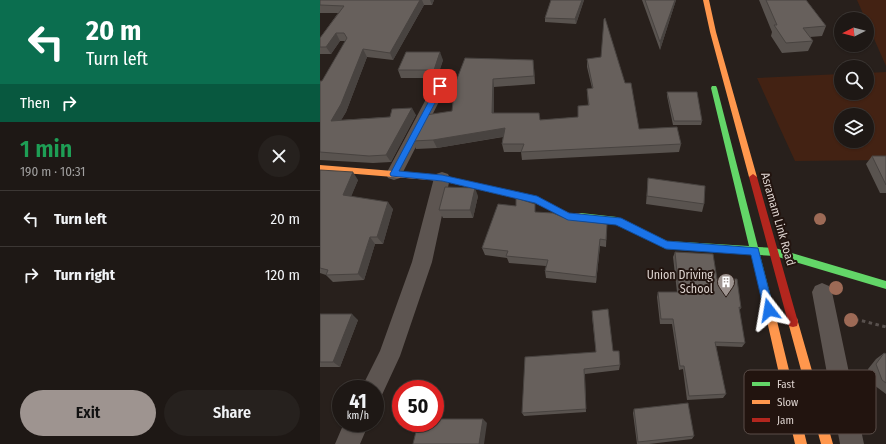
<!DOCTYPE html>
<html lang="en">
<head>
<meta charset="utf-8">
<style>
	body { margin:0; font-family:"Fira Sans Condensed",sans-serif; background:#26211e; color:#f1f3f6; height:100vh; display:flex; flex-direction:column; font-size:15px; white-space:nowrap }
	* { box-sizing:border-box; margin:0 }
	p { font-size:13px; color:#a1a0a0 }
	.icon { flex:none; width:22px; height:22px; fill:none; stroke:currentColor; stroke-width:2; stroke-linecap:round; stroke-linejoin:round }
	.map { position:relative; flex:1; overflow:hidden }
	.panel { display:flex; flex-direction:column; background:#1e1815; width:320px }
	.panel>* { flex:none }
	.top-card { background:#0b6e4f; color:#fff; overflow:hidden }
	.needle { width:26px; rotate:264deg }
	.controls { position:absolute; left:514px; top:12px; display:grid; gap:8px }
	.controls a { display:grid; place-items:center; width:40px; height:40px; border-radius:50%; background:#1e1815; box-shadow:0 1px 3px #0004,0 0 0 1px #3c3734; font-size:20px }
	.speed { position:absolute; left:12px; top:380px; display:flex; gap:8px; font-size:20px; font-weight:700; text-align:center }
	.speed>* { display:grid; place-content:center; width:52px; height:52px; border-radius:50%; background:#1e1815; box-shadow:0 1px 3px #0004,0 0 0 1px #3c3734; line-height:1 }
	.speed small { font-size:10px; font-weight:400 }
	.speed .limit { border:6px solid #d22; background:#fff; color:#111 }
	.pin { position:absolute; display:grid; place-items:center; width:34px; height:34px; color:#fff; margin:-17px; border-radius:8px; box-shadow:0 2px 6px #0006 }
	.me { position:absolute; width:44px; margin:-22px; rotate:346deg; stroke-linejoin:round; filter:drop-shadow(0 0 3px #0008) }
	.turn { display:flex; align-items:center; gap:14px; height:84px; padding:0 20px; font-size:18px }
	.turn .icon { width:52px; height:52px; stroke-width:2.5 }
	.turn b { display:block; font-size:28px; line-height:34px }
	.then { display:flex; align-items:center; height:38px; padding:0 20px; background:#0003; gap:8px; font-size:15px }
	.round { display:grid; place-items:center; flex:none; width:42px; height:42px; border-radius:21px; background:#26211e }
	.headline { display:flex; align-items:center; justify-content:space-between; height:68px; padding:0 20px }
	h1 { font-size:24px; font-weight:600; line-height:30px; color:#1e9e55 }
	.action { display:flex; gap:8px; margin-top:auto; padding:8px 20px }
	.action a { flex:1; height:46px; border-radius:24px; background:#9e9490; color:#111; font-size:16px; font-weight:600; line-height:46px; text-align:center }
	.action a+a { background:#26211e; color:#f1f3f6 }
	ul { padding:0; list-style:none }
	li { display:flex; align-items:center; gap:12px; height:56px; padding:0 20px; border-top:1px solid #3c3734 }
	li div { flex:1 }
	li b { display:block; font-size:15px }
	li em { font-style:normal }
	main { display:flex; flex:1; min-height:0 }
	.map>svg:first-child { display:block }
	.green { fill:#432213; fill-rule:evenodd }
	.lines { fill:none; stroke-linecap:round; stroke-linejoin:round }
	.path { stroke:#58504d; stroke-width:3; stroke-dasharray:3.5 3.5; stroke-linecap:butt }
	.street { fill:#5d5551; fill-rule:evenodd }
	.fast { fill:#63d668; fill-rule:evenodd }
	.slow { fill:#ff974d; fill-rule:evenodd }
	.jam { fill:#b3261e; fill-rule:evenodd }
	.tree { fill:#9d6a56 }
	.wall { fill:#59534f }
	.shaded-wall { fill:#484340 }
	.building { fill:#67605c; stroke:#484340 }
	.route { fill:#1a73e8; stroke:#114b97 }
	.labels { text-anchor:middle; stroke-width:4; stroke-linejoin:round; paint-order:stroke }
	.street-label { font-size:12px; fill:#ddd3cf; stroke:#22140f }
	.poi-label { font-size:12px; fill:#ddd3cf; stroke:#22140f; text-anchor:end }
	.key { fill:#22140f; stroke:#5a4d49; stroke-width:1 }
	.key-label { font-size:11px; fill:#ddd3cf }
</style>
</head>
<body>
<main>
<section class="panel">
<div class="top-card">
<div class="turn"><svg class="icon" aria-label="left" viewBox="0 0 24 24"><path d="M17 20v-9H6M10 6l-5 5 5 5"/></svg><div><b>20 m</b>Turn left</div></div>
<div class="then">Then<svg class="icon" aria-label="right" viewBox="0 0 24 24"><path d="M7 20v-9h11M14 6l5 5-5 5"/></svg></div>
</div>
<div class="headline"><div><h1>1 min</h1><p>190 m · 10:31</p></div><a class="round"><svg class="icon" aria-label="close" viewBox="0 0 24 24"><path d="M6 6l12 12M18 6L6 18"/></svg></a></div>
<ul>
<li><svg class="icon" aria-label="left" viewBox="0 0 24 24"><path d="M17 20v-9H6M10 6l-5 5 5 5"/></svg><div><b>Turn left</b></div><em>20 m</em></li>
<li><svg class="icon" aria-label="right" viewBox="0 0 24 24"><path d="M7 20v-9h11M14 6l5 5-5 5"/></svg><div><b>Turn right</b></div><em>120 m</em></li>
</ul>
<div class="action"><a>Exit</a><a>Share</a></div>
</section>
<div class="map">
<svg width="566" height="444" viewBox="0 0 566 444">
	<rect width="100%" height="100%" fill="#28201c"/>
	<!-- green -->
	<path class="green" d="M537,0h29v66z
		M566,72v88l-91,1 -38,-83 84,-4v19h26v-20zM521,115h26v26h-26z"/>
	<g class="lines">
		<!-- path -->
		<path class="path" d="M528,320h11l27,7"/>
		<!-- street -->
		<path class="street" d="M120,82l5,1 2,3 -45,88 -2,4 -6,2 -6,-2 -2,-4 47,-88 2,-3z
			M122,172l6,2 2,4 -18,84 -32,94 -19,41 -6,3v-11h-14l19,-38 32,-89 22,-84 2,-4z
			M502,283l7,3 3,6 32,152h-24l-28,-152 3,-6z
			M24,423h25l-9,21h-25z"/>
		<!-- fast -->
		<path class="fast" d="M392,86h4l1,2 41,159 17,1 111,33v8l-111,-33 -15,-1 17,66 -1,3 -4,2 -4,-2 -1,-3 -16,-67 -85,-5 -50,-25 -38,-4 -1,-3 1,-3 3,-1 36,4 50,24 82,5 -38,-158z"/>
		<!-- slow -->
		<path class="slow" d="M383,0h6l7,32 41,145 -4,3 -4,-3 -39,-145z
			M0,165l122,10 95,22 32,16 15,1 1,3 -1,3h-16l-33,-17 -93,-22 -122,-10z
			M452,316l4,2 1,3 30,123h-12l-28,-123 1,-3z
			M473,317l4,1 1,4 35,122h-12l-33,-122 1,-4z"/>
		<!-- jam -->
		<path class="jam" d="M433,174l4,3 41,145 -1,4 -4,1 -4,-1 -1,-4 -39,-145z"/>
	</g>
	<!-- trees -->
	<g class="tree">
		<circle cx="500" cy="219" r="6"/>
		<circle cx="516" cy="288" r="7"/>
		<circle cx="531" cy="320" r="7"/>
	</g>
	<!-- wall -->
	<path class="wall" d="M0,0h114l-2,5h-8l-31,55 -26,-3 -21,55 -5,8 75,-5 -25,47 -18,1 -53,-3v-79h2l24,-40h-6l-9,13h-11v-16l18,-25h-18z
		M231,0h33l-8,24 -31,-2v-4z
		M322,0h34l-16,50z
		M439,0h47l20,26 -4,10 -12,1 3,4 -5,10 -26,2 -11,-17 1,-4z
		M267,59l52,70 42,15 -2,8 -157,8 -1,-8h-17l-2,-8 1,-7 -66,11 -21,1 -3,-8 39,-30 3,-27 79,-16 1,16 -41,3v26l46,7 38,-3 10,-12 -1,-16 5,-1 -5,-21z
		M123,60l-6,18h-36l-3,-8z
		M347,92l35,29 -1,4h-28l-6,-29z
		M552,156h14v37h-6l-14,-29z
		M0,170l38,10 -7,16 42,13 -10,35h-8l-11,36 -31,2 -7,-7 -6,-2z
		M328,178l56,26 -2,8 -56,-8z
		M158,196l-5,22h-30l-4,-8z
		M217,212l30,7 40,5 -1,23 -6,-1 -4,37 -50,-5 -1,-7 1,-5 -37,-3 -2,-5 -22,-3 -3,-7z
		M355,252l42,27 24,29 -2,3 6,32 -3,4 -26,-1 10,48 -3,4 -36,2 -4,-31 -4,1 -7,-46h-12l-3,-27 1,-5h19l-4,-35z
		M0,314l38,6 -18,47h-20z
		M272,316l21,35 7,14 -1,5 -34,4 1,38 -62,4 -2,-3 74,-61z
		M564,353l2,1v40l-12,-9 -6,-16 8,-10z
		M314,409l60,27 -2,3 -43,5h-12l-4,-31z"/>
	<!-- shaded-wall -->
	<path class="shaded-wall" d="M100,0h2l2,5 -31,55 -3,-7z
		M110,0h4l-2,5z
		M262,0h2l-8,24 -1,-5z
		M355,0h1l-16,50v-8z
		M16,33l4,8 -9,13 -5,-7z
		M43,49l4,8 -21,55 -10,17 -5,-8z
		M120,52l3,8 -6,18 -3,-8z
		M173,79l1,8v34l-2,-8z
		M92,108l4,7 -25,47 -5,-7z
		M185,128l2,8 -70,12 -4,-8z
		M33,172l5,8 -9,22 -6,-7z
		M155,188l3,8 -5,22 -3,-8z
		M68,202l5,7 -10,35 -6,-7z
		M50,237l5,7 -11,36 -6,-6z
		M280,239v7l-4,37v-6z
		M32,314l6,6 -18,47 -7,-5z
		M163,419l4,4 -3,21h-5z"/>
	<!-- building -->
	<path class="building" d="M0,0h100l-30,53 -27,-4 -22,55 -10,17 59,-4 2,-8 20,-1 -26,47 -17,1 -49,-4v-71h2l25,-43 -3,-5h-8l-10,14h-6v-9l24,-32 -24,-1z
		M231,0h31l-7,19 -30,-1z
		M325,0h30l-15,42z
		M446,0h40l20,26 -23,2 10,13 -27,2 -12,-18h3z
		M285,18l20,65h6l8,46 38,-2 4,17 -160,8 3,-8h-22l3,-16 -72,12 -20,1 13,-26 26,-4 3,-27 10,-26 68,2 1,16 -41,3 -1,34h47l1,7 38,-3v-11l11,-1 -2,-16 6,-1 -6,-29 14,-2 3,-38z
		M86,52h34l-6,18h-36z
		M347,92h30l5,29h-28z
		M552,156h14v29z
		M0,170l33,2 -10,23 45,7 -11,35h-7l-12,37 -32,1 2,-5 -8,-2z
		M328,178l57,8 -1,18 -57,-8z
		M125,187l30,1 -5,22h-31z
		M196,198l19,6v8l18,1 14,6 40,5 -1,16 -6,-1 -4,38 -51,-6 3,-11 -42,-4 2,-5 -26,-3 16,-44 18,2z
		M355,252l38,2 4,25h20l4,29 -2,-1 6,36 -30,-1 11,52 -37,2 -5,-30h-4l-7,-47h-12l-3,-27h21z
		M288,309l5,42h6l1,14 -36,4 2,40 -64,4 3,-56 71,-5 -4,-41z
		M0,314h32l-19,48h-13z
		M564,353l2,1v29l-4,-3 -6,-16z
		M368,403l6,33 -56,6 -4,-33z
		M115,419h48l-4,25h-66l5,-21h17z"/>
	<!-- route -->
	<path class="route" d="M118,84h5l1,2 -45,85 43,4 95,21 32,17 52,5 46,23 91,7 16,62 -1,3 -4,1 -3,-1 -2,-3 -13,-55 -85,-6 -50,-24 -48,-5 -33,-17 -93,-22 -51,-5 -1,-2z"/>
	<!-- icons -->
	<defs>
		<symbol id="building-pin" viewBox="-11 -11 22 30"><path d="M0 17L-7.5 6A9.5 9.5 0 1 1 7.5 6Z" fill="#9e9490" stroke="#22140f"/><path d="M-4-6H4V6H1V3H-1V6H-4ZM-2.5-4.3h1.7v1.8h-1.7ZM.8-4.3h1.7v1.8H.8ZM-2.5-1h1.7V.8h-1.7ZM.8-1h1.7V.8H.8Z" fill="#fff"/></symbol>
	</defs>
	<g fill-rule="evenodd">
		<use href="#building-pin" x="396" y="272" width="20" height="27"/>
	</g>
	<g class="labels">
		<!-- street labels -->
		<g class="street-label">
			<text transform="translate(458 219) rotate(74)" y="4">Asramam Link Road</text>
		</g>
		<!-- poi labels -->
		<g class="poi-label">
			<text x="393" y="279">Union Driving<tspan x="393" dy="14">School</tspan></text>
		</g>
	</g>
	<!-- legend -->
	<rect x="424" y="370" width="132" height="64" rx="6" class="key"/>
	<rect x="432" y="382" width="18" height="4" fill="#63d668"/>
	<rect x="432" y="400" width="18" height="4" fill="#ff974d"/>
	<rect x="432" y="418" width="18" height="4" fill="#b3261e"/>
	<g class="key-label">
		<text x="457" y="388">Fast</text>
		<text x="457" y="406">Slow</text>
		<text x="457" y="424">Jam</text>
	</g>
</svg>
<div class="controls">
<a><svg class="needle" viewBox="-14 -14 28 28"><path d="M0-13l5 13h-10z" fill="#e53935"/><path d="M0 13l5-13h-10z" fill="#a1a0a0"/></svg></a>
<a><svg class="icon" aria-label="search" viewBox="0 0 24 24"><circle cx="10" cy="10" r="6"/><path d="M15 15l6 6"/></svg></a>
<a><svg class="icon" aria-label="layers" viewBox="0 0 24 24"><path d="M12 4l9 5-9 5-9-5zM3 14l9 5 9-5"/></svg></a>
</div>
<div class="speed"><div>41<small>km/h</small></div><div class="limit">50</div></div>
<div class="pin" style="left:120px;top:86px;background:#d93025"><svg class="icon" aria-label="arrive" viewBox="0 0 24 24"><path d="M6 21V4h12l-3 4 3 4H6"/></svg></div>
<svg class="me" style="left:449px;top:310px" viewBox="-20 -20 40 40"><path d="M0-17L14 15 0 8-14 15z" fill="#1a73e8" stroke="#fff" stroke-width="4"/></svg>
</div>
</main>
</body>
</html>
